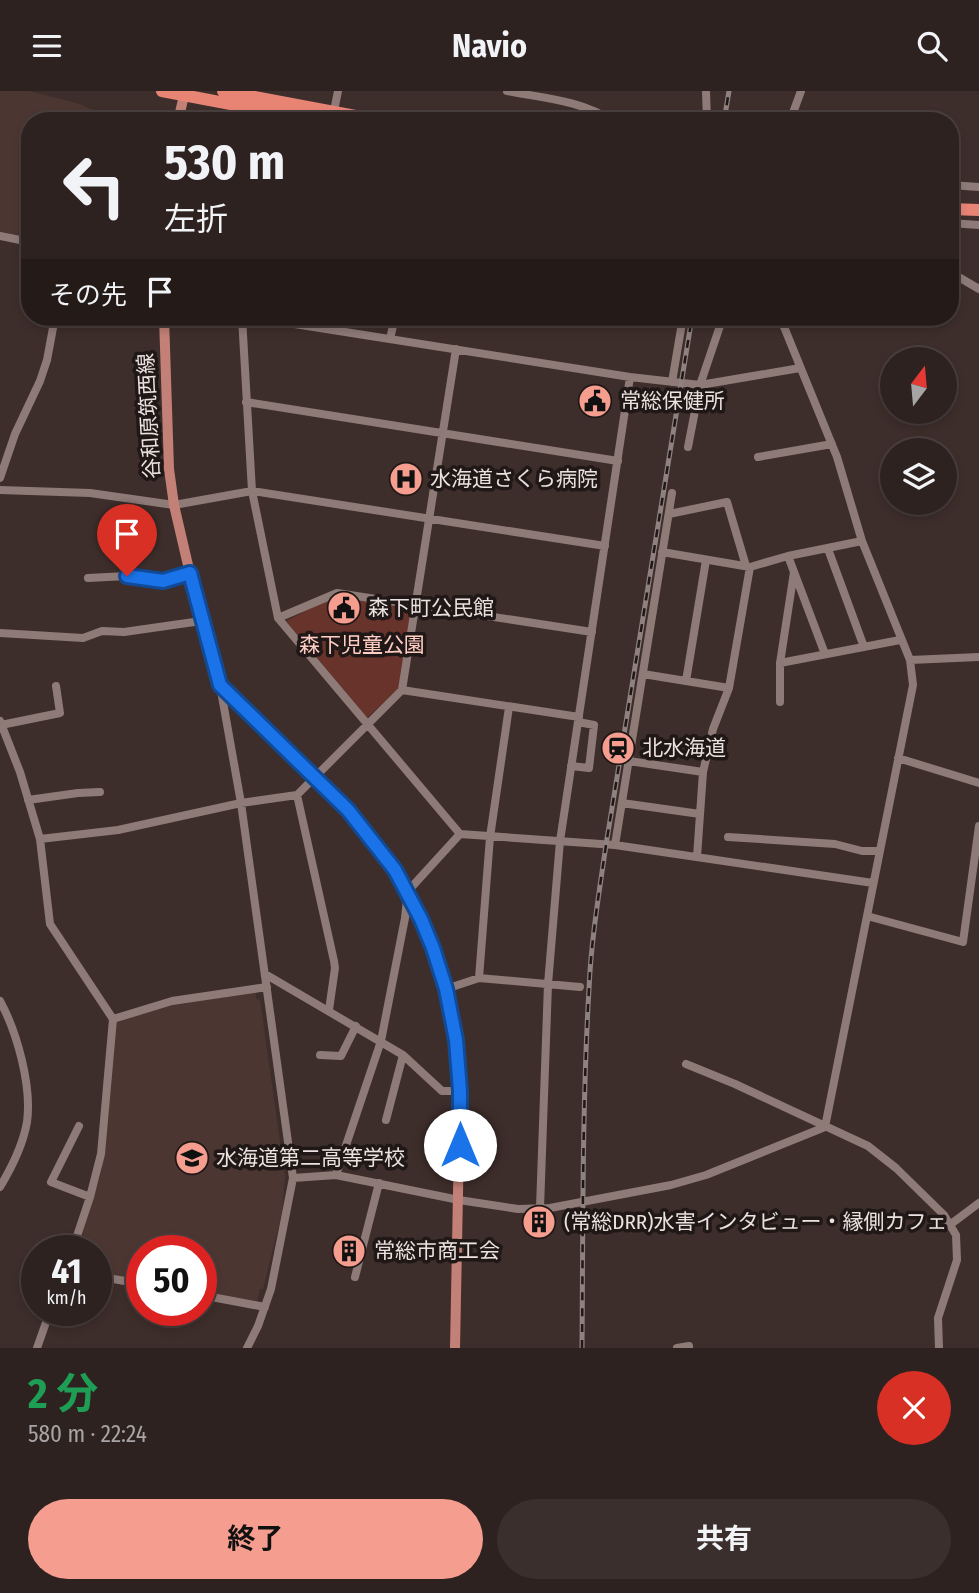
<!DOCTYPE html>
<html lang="ja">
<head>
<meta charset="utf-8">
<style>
	body { margin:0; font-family:"Fira Sans Condensed","Noto Sans JP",sans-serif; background:#3a2f2d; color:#f1f3f6; height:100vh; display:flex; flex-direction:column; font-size:26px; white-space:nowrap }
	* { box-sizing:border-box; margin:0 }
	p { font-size:23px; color:#a7a4a5 }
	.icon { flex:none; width:38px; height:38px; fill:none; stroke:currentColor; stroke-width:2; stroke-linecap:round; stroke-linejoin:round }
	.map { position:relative; height:1257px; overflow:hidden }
	.panel { display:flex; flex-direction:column; background:#2e2220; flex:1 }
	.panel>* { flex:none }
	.hud { position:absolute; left:21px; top:21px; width:938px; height:214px; border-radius:28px; box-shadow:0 4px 10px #0003,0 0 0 2px #493f3e; background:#2e2220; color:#f1f3f6; overflow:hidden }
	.needle { width:46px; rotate:16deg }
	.fabs { position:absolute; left:880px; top:256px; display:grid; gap:14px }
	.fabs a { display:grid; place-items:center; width:77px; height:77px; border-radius:50%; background:#2e2220; box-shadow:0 4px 10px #0003,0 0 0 2px #493f3e; font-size:35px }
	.speed { position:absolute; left:21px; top:1144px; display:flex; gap:14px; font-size:35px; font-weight:700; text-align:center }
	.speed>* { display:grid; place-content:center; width:91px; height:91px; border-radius:50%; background:#2e2220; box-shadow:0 4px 10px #0003,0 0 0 2px #493f3e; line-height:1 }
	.speed small { font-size:18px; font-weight:400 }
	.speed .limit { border:10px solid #d22; background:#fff; color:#111 }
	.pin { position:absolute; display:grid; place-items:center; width:60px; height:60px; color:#fff; margin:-72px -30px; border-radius:50% 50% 50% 0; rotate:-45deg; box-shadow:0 0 7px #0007 }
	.pin .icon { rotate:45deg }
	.me { position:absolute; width:77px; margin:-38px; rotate:0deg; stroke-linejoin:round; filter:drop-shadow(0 0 5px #0008) }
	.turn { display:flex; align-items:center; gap:24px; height:147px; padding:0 28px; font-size:32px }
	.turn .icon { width:91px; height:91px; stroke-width:2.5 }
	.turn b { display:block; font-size:49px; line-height:60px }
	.then { display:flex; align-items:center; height:66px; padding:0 28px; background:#0003; gap:14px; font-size:26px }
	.round { display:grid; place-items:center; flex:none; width:74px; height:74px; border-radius:37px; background:#3a2f2d }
	.headline { display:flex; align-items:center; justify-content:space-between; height:119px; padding:0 28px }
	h1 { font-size:42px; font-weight:700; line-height:52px; color:#1e9e55 }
	.action { display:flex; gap:14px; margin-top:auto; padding:14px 28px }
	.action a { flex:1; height:80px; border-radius:42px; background:#f59d8e; color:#111; font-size:28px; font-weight:700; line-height:80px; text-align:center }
	.action a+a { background:#3a2f2d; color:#f1f3f6 }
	header { display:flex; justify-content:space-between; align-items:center; height:91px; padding:0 28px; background:#2e2220; font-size:32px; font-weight:700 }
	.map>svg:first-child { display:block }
	.built { fill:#4c3632 }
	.green { fill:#68332b }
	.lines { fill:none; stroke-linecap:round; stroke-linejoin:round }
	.minor { stroke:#8e7b78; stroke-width:8 }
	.major { stroke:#c38076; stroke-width:10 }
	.highway { stroke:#e78474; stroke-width:12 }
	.rail-casing { stroke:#8f817f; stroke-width:5 }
	.rail { stroke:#1f1817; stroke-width:2.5; stroke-dasharray:8; stroke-linecap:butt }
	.route-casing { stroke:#114b97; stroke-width:18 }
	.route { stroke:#1a73e8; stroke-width:12 }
	.labels { text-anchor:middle; stroke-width:7; stroke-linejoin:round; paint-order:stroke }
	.poi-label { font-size:21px; fill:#ebe1df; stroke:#1f1817; text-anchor:start }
	.street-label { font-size:21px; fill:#ebe1df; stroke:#1f1817 }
	.park-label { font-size:21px; fill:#ffcdc3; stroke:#1f1817 }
</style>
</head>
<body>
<header><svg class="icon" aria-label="menu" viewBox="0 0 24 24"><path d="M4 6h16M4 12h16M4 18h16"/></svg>Navio<svg class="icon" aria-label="search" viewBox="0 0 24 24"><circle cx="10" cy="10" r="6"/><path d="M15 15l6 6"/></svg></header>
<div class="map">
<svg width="979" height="1257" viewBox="0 0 979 1257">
	<rect width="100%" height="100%" fill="#3e2e2b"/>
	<!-- built -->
	<path class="built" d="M0,0h29l47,12 45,18h-91v118l-30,-7z
		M256,901v7l4,1 25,177 -3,35 -19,77h-3l-3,13 -56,-10v-41h-59v30l-46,-9v-21h-21l26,-77 15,-153 60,-18z"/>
	<!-- green -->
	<path class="green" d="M335,505l76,12 -12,80 -32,30 -81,-97z"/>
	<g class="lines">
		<!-- minor -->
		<path class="minor" d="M507,0c35,7 74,9 105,30
			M706,0l1,30
			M332,30l6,-30
			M448,30l23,-3 21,3
			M790,30l11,-30
			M950,94l29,2
			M950,132l29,2
			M0,145l30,6
			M950,181l29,17
			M242,226l10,174 26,127 182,216 155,11 258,38
			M250,226l380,60 70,8 100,-17
			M780,226l57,140 25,84 48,119 3,25 -88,442
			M390,248l5,-22
			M672,291l11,-65
			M246,311l372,59
			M688,356l12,-62 23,-68
			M758,366l74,-13
			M0,387l15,-44 25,-53 7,-21 8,-43
			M0,399l90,3 84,12 78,-14 353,55
			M669,423l58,-12 19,64
			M828,458l36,98
			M662,461l88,15 38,-11 74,-15
			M788,465l37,98
			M88,487l39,-2 36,5 27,-8
			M278,527l59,-25 255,39
			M0,542l83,5 19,-7 22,1 77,-11
			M910,569l69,-3
			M780,572l120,-23
			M643,583l86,14
			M686,590l20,-121
			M220,594l21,118 52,375 -22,111 -13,37 -11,22
			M402,599l177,27
			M780,611v-39l14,-91
			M0,630l20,51 20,67 10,85 63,95 -12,135 -11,43 -18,54
			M1,634l59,-12 -4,-27
			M898,667l81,25
			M629,670l74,11
			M571,675l18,2 5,-43 -16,-3
			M297,704l37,166 1,7 -6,42
			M28,709l50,-7 22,-1
			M622,712l78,11
			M728,746l107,7 27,7h18
			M40,748l78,-9 123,-27 56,-8 105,-105 54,-341
			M615,754l57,-352
			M697,766l6,-85 10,-43 16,-41 21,-121
			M867,825l96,26 16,-116
			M265,883l138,81 39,36h18
			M479,887l11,-141 19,-130
			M446,898l33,-11 101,9
			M0,910c17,31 32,85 27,121 -4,23 -15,45 -27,65
			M113,928l59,-18 95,-14
			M320,964l21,1 15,-30
			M686,973l49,20 133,62 28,22 48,47 12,20 1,25 -19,58 1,30
			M386,1029l17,-65
			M79,1035l-28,56 39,15
			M336,1084l45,-134 24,-123 3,-27 52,-57
			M293,1087l43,-3 123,25 59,9 32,-1 121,-23 35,-10 119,-48
			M540,1117l8,-224 12,-143 70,-464
			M951,1133l28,-21
			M96,1185l46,8
			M355,1186l24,-94
			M201,1204l64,12
			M37,1257l13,-37
			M677,1257l12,-2v2"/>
		<!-- major -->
		<path class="major" d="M178,30l7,-30
			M164,226l5,152 5,36 27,116 19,64 95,91 33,34 31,38 29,43 25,57 13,41 10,51 4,51 -5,257"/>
		<!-- highway -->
		<path class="highway" d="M162,0l158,30
			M223,0l159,30
			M950,118l29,1"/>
		<defs>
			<path id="rail" d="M724,30l5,-30
				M582,1257c1,-119 0,-240 7,-359 2,-48 10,-96 17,-144l86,-528"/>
		</defs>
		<!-- rail casing -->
		<use href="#rail" class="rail-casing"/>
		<!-- rail -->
		<use href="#rail" class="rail"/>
	</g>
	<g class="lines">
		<defs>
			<path id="route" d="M127,485l36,5 27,-8 30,112 128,125 47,60 26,49 12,29 13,41 10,51 4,51v54"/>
		</defs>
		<!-- route casing -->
		<use href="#route" class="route-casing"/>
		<!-- route -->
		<use href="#route" class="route"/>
	</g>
	<!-- icons -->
	<defs>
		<symbol id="civic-disc" viewBox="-11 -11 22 22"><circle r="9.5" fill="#f59d8e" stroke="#1f1817"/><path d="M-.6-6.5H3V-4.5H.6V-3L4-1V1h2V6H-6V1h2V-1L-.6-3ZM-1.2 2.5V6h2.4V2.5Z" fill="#111"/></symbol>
		<symbol id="hospital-disc" viewBox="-11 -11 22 22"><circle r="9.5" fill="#f59d8e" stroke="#1f1817"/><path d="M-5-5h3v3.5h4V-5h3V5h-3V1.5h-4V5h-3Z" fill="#111"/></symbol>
		<symbol id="station-disc" viewBox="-11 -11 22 22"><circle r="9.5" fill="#f59d8e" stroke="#1f1817"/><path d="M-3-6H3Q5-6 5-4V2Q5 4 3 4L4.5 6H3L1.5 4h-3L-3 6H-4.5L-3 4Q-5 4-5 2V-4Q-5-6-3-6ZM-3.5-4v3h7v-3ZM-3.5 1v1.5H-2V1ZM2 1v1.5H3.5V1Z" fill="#111"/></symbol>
		<symbol id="school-disc" viewBox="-11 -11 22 22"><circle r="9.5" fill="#f59d8e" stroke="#1f1817"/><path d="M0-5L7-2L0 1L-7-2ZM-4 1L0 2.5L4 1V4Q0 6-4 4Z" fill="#111"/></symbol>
		<symbol id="building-disc" viewBox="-11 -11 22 22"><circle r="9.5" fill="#f59d8e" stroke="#1f1817"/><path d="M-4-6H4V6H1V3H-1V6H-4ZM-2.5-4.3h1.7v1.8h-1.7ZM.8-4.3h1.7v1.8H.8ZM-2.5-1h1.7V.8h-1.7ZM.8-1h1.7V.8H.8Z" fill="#111"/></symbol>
	</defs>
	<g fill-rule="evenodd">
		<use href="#civic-disc" x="576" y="291" width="38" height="38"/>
		<use href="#hospital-disc" x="387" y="369" width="38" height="38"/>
		<use href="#civic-disc" x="325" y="498" width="38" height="38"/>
		<use href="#station-disc" x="599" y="638" width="38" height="38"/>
		<use href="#school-disc" x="173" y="1048" width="38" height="38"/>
		<use href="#building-disc" x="520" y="1112" width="38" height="38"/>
		<use href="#building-disc" x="330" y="1141" width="38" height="38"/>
	</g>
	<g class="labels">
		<!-- poi labels -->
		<g class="poi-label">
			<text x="620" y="317">常総保健所</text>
			<text x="430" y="395">水海道さくら病院</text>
			<text x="368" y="524">森下町公民館</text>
			<text x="642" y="664">北水海道</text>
			<text x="216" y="1074">水海道第二高等学校</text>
			<text x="564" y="1138">(常総DRR)水害インタビュー・縁側カフェ</text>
			<text x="374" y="1167">常総市商工会</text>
		</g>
		<!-- street labels -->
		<g class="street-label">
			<text transform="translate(149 325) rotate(-93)" y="7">谷和原筑西線</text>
		</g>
		<!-- park labels -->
		<g class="park-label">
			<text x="362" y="561">森下児童公園</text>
		</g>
	</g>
</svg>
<div class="fabs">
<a><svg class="needle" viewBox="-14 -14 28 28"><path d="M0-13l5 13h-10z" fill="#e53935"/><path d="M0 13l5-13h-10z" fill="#a7a4a5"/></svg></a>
<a><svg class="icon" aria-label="layers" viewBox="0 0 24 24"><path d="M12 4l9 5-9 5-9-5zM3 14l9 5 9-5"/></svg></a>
</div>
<div class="speed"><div>41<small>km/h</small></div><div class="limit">50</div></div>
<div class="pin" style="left:127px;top:485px;background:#d93025"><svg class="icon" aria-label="arrive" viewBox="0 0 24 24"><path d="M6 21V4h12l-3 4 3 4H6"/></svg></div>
<svg class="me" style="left:460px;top:1054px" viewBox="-20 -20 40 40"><circle r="19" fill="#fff"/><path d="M0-13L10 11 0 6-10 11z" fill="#1a73e8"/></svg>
<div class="hud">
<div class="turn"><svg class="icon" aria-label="left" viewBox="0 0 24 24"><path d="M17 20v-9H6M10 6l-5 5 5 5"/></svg><div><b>530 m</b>左折</div></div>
<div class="then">その先<svg class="icon" aria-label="arrive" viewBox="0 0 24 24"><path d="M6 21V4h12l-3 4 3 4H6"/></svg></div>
</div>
</div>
<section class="panel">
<div class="headline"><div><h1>2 分</h1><p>580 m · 22:24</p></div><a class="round" style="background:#d93025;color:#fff"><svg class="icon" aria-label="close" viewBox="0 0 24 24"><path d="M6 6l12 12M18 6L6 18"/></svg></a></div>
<div class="action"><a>終了</a><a>共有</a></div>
</section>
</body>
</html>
